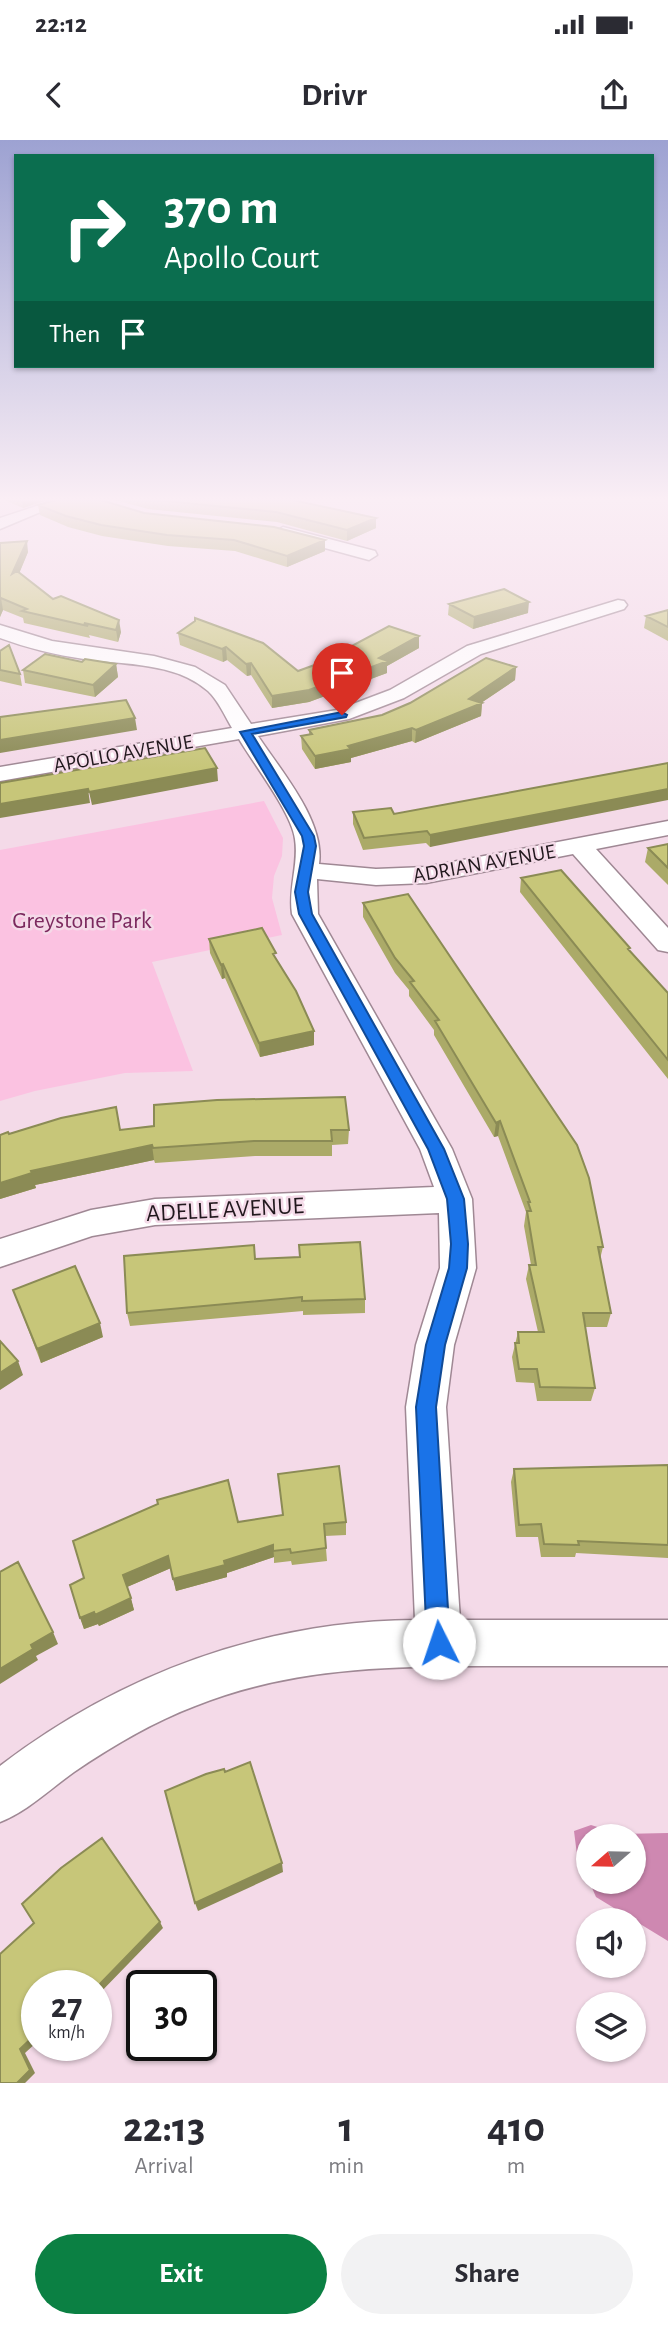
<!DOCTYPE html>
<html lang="en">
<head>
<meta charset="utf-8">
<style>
	body { margin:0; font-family:"Alegreya Sans",sans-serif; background:#f2f2f3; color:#2b2b33; height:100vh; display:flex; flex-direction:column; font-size:26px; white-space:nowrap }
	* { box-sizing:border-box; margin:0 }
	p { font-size:23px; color:#7c7c81 }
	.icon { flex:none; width:38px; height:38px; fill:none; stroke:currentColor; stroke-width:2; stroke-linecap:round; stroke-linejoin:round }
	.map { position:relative; height:1943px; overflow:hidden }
	.panel { display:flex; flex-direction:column; background:#fff; flex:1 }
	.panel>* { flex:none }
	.hud { position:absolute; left:14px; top:14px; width:640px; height:214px; border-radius:0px; box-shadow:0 2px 5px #0004; background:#0b6e4f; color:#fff; overflow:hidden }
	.needle { width:46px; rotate:250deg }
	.tools { position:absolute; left:576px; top:1684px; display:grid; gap:14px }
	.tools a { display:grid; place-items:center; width:70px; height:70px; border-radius:50%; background:#fff; box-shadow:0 2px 5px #0004; font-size:35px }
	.speed { position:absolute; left:21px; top:1830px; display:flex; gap:14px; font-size:35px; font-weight:700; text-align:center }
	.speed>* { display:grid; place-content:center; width:91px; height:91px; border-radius:50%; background:#fff; box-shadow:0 2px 5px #0004; line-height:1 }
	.speed small { font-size:18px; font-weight:400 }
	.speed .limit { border:4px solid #111; border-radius:10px; background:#fff; color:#111 }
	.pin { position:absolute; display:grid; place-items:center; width:60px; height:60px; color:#fff; margin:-72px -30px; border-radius:50% 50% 50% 0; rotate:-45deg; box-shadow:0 0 7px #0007 }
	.pin .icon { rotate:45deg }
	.me { position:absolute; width:77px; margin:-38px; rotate:356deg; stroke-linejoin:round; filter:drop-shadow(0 0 5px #0008) }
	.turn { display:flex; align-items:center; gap:24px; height:147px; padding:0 35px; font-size:32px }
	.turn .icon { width:91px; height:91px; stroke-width:2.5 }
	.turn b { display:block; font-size:49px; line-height:60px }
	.then { display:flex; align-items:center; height:66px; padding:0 35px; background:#0003; gap:14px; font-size:26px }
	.eta { display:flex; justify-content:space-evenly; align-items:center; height:119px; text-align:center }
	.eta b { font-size:42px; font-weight:700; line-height:49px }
	.action { display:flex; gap:14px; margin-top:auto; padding:14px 35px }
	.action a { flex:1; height:80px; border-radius:42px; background:#0b8043; color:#fff; font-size:28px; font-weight:700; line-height:80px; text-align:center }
	.action a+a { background:#f2f2f3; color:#2b2b33 }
	.status { display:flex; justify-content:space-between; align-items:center; height:49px; padding:0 35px; background:#fff; direction:ltr }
	.status svg { height:19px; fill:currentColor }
	header { display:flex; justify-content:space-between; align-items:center; height:91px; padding:0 35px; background:#fff; font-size:32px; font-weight:700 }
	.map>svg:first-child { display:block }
	.green { fill:#fbc2e1 }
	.water { fill:#ce88b1 }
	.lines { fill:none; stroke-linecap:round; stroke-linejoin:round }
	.minor-casing { stroke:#9f8894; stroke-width:3 }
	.minor { fill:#fff; fill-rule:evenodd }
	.wall { fill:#abaa68 }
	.shaded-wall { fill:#8b8b55 }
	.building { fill:#c7c679; stroke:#8b8b55; stroke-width:2 }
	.route { fill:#1a73e8; stroke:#114b97; stroke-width:2 }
	.labels { text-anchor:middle; stroke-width:5; stroke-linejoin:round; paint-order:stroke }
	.far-street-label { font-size:21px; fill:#21181d; stroke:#f4dae8 }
	.park-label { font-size:24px; fill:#7b295e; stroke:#f4dae8 }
	.street-label { font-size:24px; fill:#21181d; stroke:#f4dae8 }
</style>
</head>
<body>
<div class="status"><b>22:12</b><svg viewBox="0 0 49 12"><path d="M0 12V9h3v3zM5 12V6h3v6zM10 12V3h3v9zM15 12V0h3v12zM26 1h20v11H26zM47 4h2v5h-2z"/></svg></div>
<header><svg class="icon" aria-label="back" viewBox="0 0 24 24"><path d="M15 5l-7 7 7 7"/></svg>Drivr<svg class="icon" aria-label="share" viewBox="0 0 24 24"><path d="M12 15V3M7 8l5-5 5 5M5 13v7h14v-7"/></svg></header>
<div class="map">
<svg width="668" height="1943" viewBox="0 0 668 1943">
	<rect width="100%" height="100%" fill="#f4dae8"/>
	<!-- green -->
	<path class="green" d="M264,661l19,37 -1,18 -8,20 -2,22 10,37 -130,27 41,109 -68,2 -90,18 -35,10v-251z"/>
	<!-- water -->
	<path class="water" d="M591,1685l29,9 48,-1v108l-72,-44 -7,-16h45v-45h-46v44l-11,-25 -3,-24z"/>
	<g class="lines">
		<defs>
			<path id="minor" d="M61,358h23l-3,3 -43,12 -38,16v-11z
				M283,387l92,24 2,4 -8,5 -92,-25 -2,-3z
				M618,460l6,1 3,4 -3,4 -143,45 -77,44 -55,21 -91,17c23,35 67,85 61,128l57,5 50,-2 242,-46v14l-72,14 72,79v24l-10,-2 -85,-96 -147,29 -50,2 -59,-6 1,35 134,235 20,50 4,69 -22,77 -8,62 14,213h208v46c-60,0 -120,0 -181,0 -100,0 -197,2 -292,40 -42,16 -83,40 -121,66 -24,17 -46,39 -74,50v-56c120,-92 264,-145 415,-146l-9,-213 10,-62 24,-77 -1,-55 -284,12 -63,11 -92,31v-28l91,-29 64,-11 279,-12 -14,-38 -128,-235c-4,-26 7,-50 3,-75 -3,-26 -42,-76 -56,-100l-239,42v-14l232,-39c-7,-12 -14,-28 -24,-37 -33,-29 -83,-26 -124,-32 -28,-4 -57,-11 -84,-21v-13l52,16 102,15 41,11 30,18 26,39 86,-14 53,-20 77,-44z"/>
		</defs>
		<!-- minor casing -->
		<use href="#minor" class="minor-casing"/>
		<!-- minor -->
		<use href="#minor" class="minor"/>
	</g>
	<!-- wall -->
	<path class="wall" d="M1,358h53l-31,10 -21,-9z
		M108,358h175l93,20v10l-29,13 -70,-19 -129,-13z
		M38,365l106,8 181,27v11l-38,16 -52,-16 -67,-5 -66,-10 -34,-9 -28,-12z
		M0,403l28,9 -9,21 34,26 68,33 -3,10 -29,-7 1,3 -66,-15 -1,-5 -20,-8 -3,7z
		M449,464l79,9 -55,16 -25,-14z
		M668,470v31l-24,-13 2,-12z
		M178,493l120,38 121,-35v12l-32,18v7l-78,29 -37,6 -21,-33 -4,1 -20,-16 -4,2 -43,-17z
		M0,511l20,23 2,12 -22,-5z
		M82,522l34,2 2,13 -23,20 -70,-14 -2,-13z
		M516,527l-1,13 -34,23h1l-1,13 -66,27 -3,-2 -61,17v4l-36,7 -13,-20 -1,-13 8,-1v-5l73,-15 28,-12z
		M668,623l-238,84 -4,-4 -63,7 -10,-26v-12l41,2z
		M668,704v41l-23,-23 3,-14z
		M521,738l108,73 39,42v86l-148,-187z
		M363,763l240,344 -3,12 11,54 -4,14h-22l10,61 -4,13h-54l-3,-18 -18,-1 -4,-25 6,-25h20l-12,-53 3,-14h2l-7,-39 2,-14 -28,-76 -4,1 -60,-102v-5l-25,-34v-6l-14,-17 -32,-56z
		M209,799l67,19 38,73v14l-54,12 -35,-79 -3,1 -12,-26z
		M120,990h229l-1,14 -16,1v11h-77l-100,7 -1,-3 -119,25 1,3 -36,11v-64z
		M255,1119l110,40v14l-62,2v-4l-173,15 -3,-13z
		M13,1150l90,47 -62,26z
		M668,1325v93l-92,-5 -1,4h-34l-3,-20h-22l-5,-55 3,-13z
		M238,1382h108v13l-21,1 2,25 -35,4 -1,-4 -17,2v-6l-47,16v4l-51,14 -5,-23 -44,19 7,23 -35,16 -1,-2 -14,5 -14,-44z"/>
	<!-- shaded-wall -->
	<path class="shaded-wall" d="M21,358h33l-31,10z
		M376,378v10l-29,13v-11z
		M325,400v11l-38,16v-11z
		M27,401l1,11 -14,34 -2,-12z
		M1,458l2,12 -3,7v-17z
		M529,462l-1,11 -55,16 1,-12z
		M119,480l2,12 -3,10 -2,-12z
		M419,496v12l-32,18v7l-78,29 -37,6v-12l107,-38z
		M226,507l1,13 -4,2 -1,-13z
		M251,523v12l-4,1 -1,-12z
		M116,524l2,13 -23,20 -2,-12z
		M516,527l-1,13 -37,25 4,-2 -1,13 -66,27 1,-13 53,-31z
		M135,578l2,12 -137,23v-13z
		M412,588v13l-61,17v4l-36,7v-13z
		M217,628l1,13 -126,24 -3,-13z
		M88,649l2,14 -90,15v-14z
		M668,649v11l-238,47v-12z
		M223,824l2,14 -3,1 -1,-14z
		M314,891v14l-54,12 -1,-14z
		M500,981l-2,15 -4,1 2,-14z
		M152,1005l2,15 -119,25 1,3 -36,11v-16l31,-12z
		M100,1183l3,14 -62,26 -4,-14z
		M18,1221l5,14 -23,15v-17z
		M273,1405l1,12 -47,16v4l-51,14 -3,-12z
		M168,1416l3,12 -44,19 -4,-12z
		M131,1458l3,12 -35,16 -1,-2 -14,5 -4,-11z
		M53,1492l5,12 -22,12 2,4 -38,24v-15l31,-24z
		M282,1723l1,9 -85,39 -3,-8z
		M160,1782l3,6 -67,69v-9z
		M37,1893v9l-12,11 10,20 -10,10h-8l3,-34z"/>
	<!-- building -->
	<path class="building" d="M65,358h29l50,15 130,14 51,13 -38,16 -53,-16 -67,-5 -66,-10 -35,-9 -28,-11z
		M142,358h141l93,20 -29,12 -71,-18 -130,-13z
		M27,401l-15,33 5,-3 36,28 8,-3 58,24 -3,10 -32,-7 4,3 -66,-15 5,-2 -26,-11 -1,2v-57z
		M504,449l25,13 -55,15 -25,-13z
		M668,470v17l-22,-11z
		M195,478l68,25 35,28 22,-8 69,-37 30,10 -40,22 9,3 -79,29 -37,6 -21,-33 -5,1 -20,-17 -4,2 -44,-16 17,-12z
		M9,505l11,29 -20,-4v-19z
		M45,514l37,8 3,-3 31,5 -23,21 -70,-15z
		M486,518l30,9 -47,32 13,4 -66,27 -4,-2 -64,18 3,3 -36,7 -14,-20 11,-2 -3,-4 73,-15 28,-12z
		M126,560l9,18 -135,22v-23z
		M205,608l12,20 -128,24 -1,-3 -88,15v-21z
		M668,623v26l-238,46 -3,-4 -63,7 -11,-26 38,-4 3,6z
		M668,704v24l-20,-20z
		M561,730l69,78 -2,1 40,44v67l-147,-182z
		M408,754l169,251 12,33 14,69h-5l13,66h-28l12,75 -55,-1 -3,-18h-18l-4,-26h4l-1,-11h26l-15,-67h7l-9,-54h4l-3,-9h2l-30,-81 -4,2 -61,-102 4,-1 -29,-38 4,-1 -19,-23 -32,-55z
		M262,788l14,25 -3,1 23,37 18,40 -55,12 -36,-79 -2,1 -12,-26z
		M345,957l4,33h-18l1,11h-78l-101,7 -1,-3 -121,26 1,2 -32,10v-48l8,-3 1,2 52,-16 55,-11 4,23 34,-4v-21l63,-5z
		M360,1102l5,57 -63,2v-4l-175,16 -3,-57 130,-11 1,14 45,-2 -1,-12z
		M75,1126l25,57 -63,26 -24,-59z
		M0,1201l18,20 -18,12z
		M668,1325v80l-90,-4 1,4 -35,-1 -3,-20 -22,1 -5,-56z
		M339,1326l7,56 -22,2 2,24 -35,5 -1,-4 -17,2v-6l-49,16 1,4 -52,14 -5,-23 -45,19 8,23 -36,17 -1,-3 -14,6 -10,-33 14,-7 -11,-37 85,-37 -1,-4 71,-20 10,42 45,-7 -5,-41z
		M18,1422l35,70 -22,13 2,4 -33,20v-97z
		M250,1622l32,101 -87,40 -30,-112 41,-17 18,-5 1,3z
		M102,1698l58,84 -64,66v-2h-59v47l-17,16 10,21 -13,13h-17v-129l34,-31 -12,-19 39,-36z"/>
	<!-- sky -->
	<linearGradient id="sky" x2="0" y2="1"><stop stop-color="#9da2d2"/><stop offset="0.57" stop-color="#faeef5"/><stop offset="1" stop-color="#faeef5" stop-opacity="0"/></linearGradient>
	<rect width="668" height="630" fill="url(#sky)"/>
	<!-- route -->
	<path class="route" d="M342,572l5,3 -1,2 -94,17 62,102 2,10 -8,46 4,22 132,235 20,50 4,45 -1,24 -22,77 -9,62 14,236 -3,8 -8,4 -8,-4 -4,-8 -11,-236 10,-62 23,-77 2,-24 -4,-45 -19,-50 -129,-235 -4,-22 9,-46 -2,-10 -62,-104z"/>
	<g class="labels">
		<!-- far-street labels -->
		<g class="far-street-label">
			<text transform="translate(123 613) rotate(-10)" y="7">APOLLO AVENUE</text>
			<text transform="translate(484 723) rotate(-10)" y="7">ADRIAN AVENUE</text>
		</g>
		<!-- park labels -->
		<g class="park-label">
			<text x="82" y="788">Greystone Park</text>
		</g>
		<!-- street labels -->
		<g class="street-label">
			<text transform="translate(225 1069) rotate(-3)" y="8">ADELLE AVENUE</text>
		</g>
	</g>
</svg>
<div class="tools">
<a><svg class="needle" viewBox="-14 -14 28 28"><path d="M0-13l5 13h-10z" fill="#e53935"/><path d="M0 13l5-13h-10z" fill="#7c7c81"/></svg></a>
<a><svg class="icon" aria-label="sound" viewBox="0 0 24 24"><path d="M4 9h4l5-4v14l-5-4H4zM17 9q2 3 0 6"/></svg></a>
<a><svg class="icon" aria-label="layers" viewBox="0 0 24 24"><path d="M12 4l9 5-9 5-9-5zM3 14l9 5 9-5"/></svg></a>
</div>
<div class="speed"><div>27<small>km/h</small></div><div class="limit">30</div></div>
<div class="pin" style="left:342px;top:575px;background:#d93025"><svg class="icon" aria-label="arrive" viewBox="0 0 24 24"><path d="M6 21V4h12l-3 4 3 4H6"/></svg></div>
<svg class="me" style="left:439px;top:1503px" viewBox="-20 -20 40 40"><circle r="19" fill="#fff"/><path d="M0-13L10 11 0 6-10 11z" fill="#1a73e8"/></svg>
<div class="hud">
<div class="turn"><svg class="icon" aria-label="right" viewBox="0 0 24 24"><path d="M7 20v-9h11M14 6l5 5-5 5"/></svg><div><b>370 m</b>Apollo Court</div></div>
<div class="then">Then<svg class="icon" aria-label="arrive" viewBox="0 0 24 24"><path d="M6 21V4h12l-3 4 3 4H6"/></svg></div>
</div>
</div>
<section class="panel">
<div class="eta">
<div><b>22:13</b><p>Arrival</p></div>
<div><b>1</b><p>min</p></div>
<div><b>410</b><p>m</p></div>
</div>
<div class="action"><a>Exit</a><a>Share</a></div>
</section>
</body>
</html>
